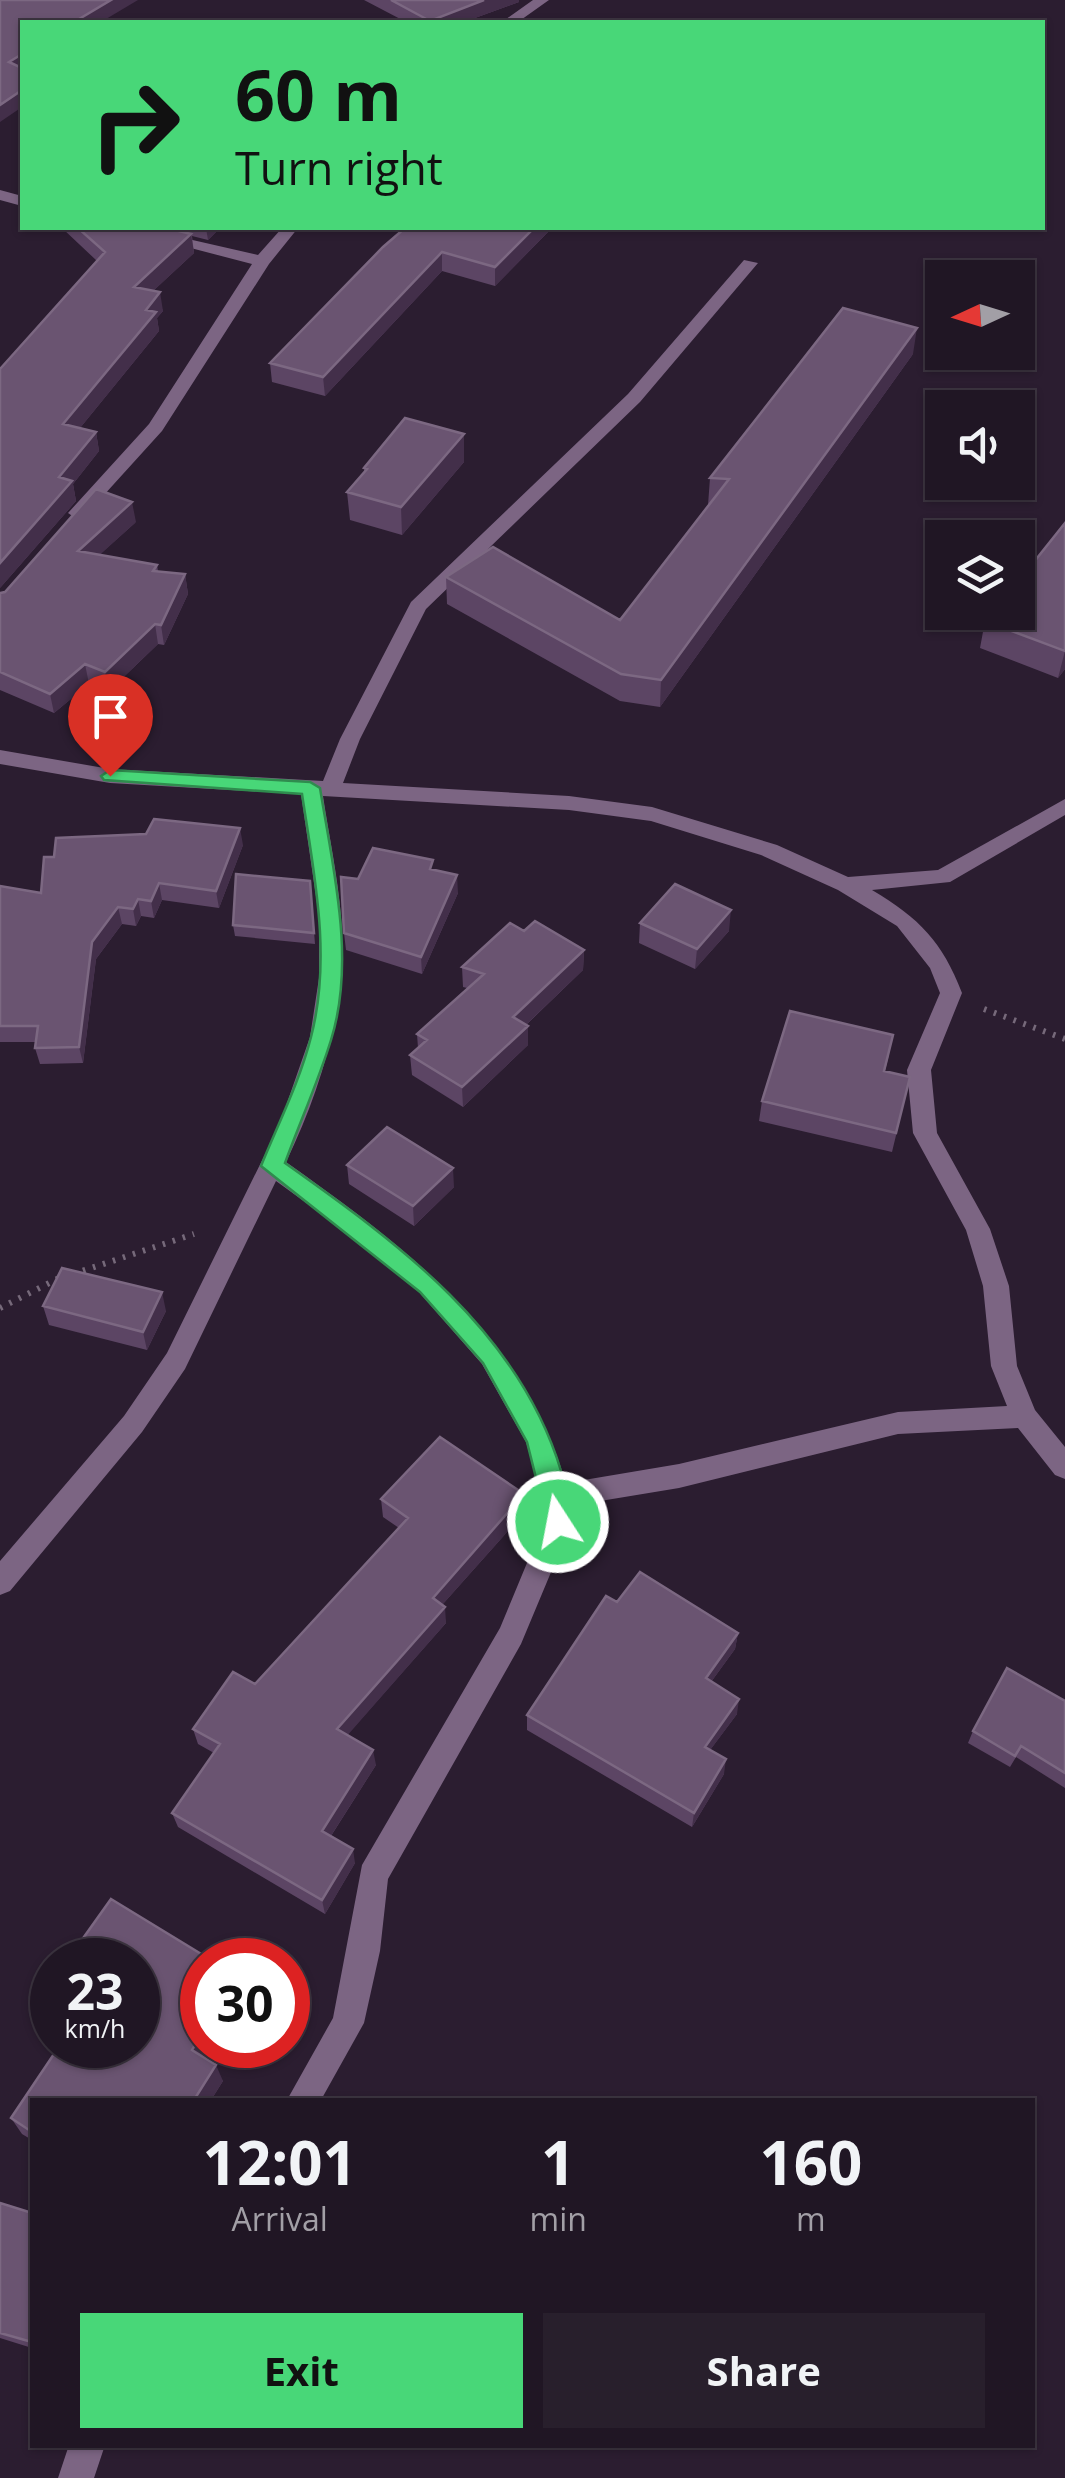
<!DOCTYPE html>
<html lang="en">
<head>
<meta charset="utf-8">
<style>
	body { margin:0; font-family:"Open Sans",sans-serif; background:#281f2c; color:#f1f3f6; height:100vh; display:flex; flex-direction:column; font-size:38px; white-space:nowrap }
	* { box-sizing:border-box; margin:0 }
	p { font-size:32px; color:#a29fa6 }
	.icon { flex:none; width:55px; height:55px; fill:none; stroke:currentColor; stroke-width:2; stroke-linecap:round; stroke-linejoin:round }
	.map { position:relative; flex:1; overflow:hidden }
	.panel { position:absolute; left:30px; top:2098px; width:1005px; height:350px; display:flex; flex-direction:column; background:#201624; border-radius:0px; box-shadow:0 2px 8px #0004,0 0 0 2px #3d3541 }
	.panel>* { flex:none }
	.guide { position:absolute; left:20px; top:20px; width:1025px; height:210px; border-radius:0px; box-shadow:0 2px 8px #0004,0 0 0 2px #3d3541; background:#48d778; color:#111; overflow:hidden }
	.needle { width:65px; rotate:266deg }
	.tools { position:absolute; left:925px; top:260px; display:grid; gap:20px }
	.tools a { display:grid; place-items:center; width:110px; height:110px; border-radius:0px; background:#201624; box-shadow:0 2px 8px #0004,0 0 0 2px #3d3541; font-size:50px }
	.speed { position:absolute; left:30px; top:1938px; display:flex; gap:20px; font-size:50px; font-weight:700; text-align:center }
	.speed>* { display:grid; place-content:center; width:130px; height:130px; border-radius:50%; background:#201624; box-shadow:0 2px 8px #0004,0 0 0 2px #3d3541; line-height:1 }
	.speed small { font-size:25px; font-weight:400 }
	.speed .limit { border:15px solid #d22; background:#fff; color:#111 }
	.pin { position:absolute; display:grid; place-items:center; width:85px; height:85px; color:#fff; margin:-102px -42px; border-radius:50% 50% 50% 0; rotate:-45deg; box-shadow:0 0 10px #0007 }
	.pin .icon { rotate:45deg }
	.me { position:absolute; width:110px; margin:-55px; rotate:349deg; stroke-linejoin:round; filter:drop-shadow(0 0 8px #0008) }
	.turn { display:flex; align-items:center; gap:35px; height:210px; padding:0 50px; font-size:45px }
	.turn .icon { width:130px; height:130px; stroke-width:2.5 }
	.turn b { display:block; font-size:70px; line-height:85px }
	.eta { display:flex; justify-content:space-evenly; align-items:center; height:170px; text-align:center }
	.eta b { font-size:60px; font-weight:700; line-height:70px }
	.primary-button { display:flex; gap:20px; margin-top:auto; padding:20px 50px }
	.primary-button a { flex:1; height:115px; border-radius:0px; background:#48d778; color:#111; font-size:40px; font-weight:700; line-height:115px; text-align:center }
	.primary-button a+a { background:#281f2c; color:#f1f3f6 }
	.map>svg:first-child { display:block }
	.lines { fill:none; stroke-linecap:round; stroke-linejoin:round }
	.path { stroke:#76697a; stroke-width:6; stroke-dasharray:2.5 8; stroke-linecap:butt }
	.minor { fill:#7c6583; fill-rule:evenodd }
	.wall { fill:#5c4564 }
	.shaded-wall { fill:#432f4a }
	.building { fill:#6a5471; stroke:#7c6882; stroke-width:2.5 }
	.route { fill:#48d778; stroke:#2f8c4e; stroke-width:2.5 }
</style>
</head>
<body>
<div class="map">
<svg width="1065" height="2478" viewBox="0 0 1065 2478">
	<rect width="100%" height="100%" fill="#2b1d30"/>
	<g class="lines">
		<!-- path -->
		<path class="path" d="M984,1009l81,30
			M73,1274l121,-40
			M0,1308l61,-31"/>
		<!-- minor -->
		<path class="minor" d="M533,0h16l-31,22h-16z
			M0,190l22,6v10l-22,-6z
			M114,228h26l118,27 24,-27h16l-29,36 -107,167 -78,86 -7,2 -9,-6 81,-89 103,-160z
			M744,260l14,3 -118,139 -214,207 -66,130 -17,44 226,13 83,11 125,38 71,32 90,-7 127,-71v16l-115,67 -78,8c48,29 70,51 90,103l-31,77 6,63 53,96 19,57 8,80 18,44 30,37v32l-10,-4 -37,-47 -120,6 -219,54 -109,18 2,16 -51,122 -133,235 -8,72 -16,72 -43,77h-34l46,-82 29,-153 138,-237 44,-106 -2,-25 -16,-55 -44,-78 -63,-72 -67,-56 -76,-55 -91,188 -43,63 -132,159 -10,4v-34l124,-145 43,-63 112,-227 31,-89 9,-59v-61l-18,-123 -191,-11 -110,-19v-14l110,19 213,12 17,-42 71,-137 217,-208zM323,796l246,14 82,11 110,34 77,35 59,36 33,42 10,25 -33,77 6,63 53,97 17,56 8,80 16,40 -109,6 -219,52 -113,19c-45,-150 -158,-234 -280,-321 37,-77 61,-158 55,-245 -3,-40 -12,-81 -18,-121z
			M69,2445h36l-11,33h-36z"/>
	</g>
	<!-- wall -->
	<path class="wall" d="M364,0h155v2l-55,20h-58z
		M62,228h158l-12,12 -16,-4 2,17 -40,37 9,21 -6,7 2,13 -79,97 16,4 3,19 -26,33 3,17 -76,87 97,-327z
		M405,228h147l-57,58 -53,-15 -117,125 -53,-14 -2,-19z
		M913,354l-253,353 -40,-6 -173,-97 -1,-27 174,43 88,-115 2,-27z
		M464,462l-62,73 -52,-15 -3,-28 17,-19v-5z
		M136,522l-37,33 58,10 1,6 27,3 3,20 -24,51 -6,-1 -50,48 -19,-8 -35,29 -54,-23v-97l5,-1z
		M1065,523v146l-7,9 -78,-30 5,-27z
		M243,845l-24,63 -57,-8 -8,18 -13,-2 -5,10 -14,-2 -26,35 -13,104 -43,1 -5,-16 1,-6h-36v-156l41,7z
		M434,870l24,23 -36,81 -76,-24 -2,-17 14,-54z
		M310,881l5,63 -80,-8 -2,-11z
		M640,923l89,8 -34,38 -56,-26z
		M524,931l60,19 -1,20 -57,55 2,1v19l-65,62 -51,-32 -2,-20 8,-7 -1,-14 50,-46 -4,-1 -1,-20z
		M889,1055l-4,16 25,6 -18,75 -133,-31 3,-20z
		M347,1165l107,22 -40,39 -65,-42z
		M43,1306l123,5 -19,39 -98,-25z
		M381,1499l144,13 -83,93 4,18 -99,112 29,30 -45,71 24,27 -30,51 -147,-87 -6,-14 42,-60 -16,-9 -5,-15 62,-45 144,-156 -16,-11z
		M617,1602l121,31 -3,16 -24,33 26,32 -27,36 14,24 -32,53 -165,-97v-15z
		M1065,1701v87l-49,-31 -6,10 -42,-24 5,-12z
		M111,1899l93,159 19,23 -12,19h-179v40l-10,-6 -11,-16 127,-158h-51l-8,-16z
		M0,2203l32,10v135l-32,-10z"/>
	<!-- shaded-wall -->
	<path class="shaded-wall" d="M111,0h27l-37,22h-27z
		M484,0h35v2l-55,20h-34v-1z
		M22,54v16l-13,-8z
		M22,90v17l-22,15v-17z
		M206,228h14l-12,12z
		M534,228h18l-57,58v-19z
		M191,234l3,19 -57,53 -3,-19z
		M442,252v19l-117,125 -2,-19z
		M160,292l3,19 -6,7 2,13 -92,113 -4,-20z
		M917,328l-4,26 -253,353 1,-27z
		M96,432l3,19 -26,33 3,17 -76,87v-25l59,-86z
		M464,434v28l-62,73 -1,-28z
		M132,502l4,20 -54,49 -4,-20z
		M185,574l3,20 -24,51 -3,-20z
		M155,624l3,20 -50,48 -3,-20z
		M1065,651v18l-7,9z
		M85,664l4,20 -35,29 -4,-19z
		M240,828l3,17 -24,63 -3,-17z
		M457,875l1,18 -36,81 -1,-17z
		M159,883l3,17 -8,18 -3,-17z
		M138,899l3,17 -5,10 -3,-17z
		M118,907l4,17 -26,35 -13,104 -4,-16 13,-105z
		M731,910l-2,21 -34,38 2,-20z
		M584,950l-1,20 -70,67v-20z
		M528,1026v19l-65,62 -1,-20z
		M453,1168l1,19 -40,39 -1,-20z
		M162,1292l4,19 -19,39 -4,-18z
		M524,1494l1,18 -91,102 -1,-16z
		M445,1607l1,16 -107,122 -2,-16z
		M738,1633l-3,16 -32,44 3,-15z
		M739,1699l-2,15 -35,47 3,-14z
		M373,1750l3,15 -51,80 -3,-14z
		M726,1759l-2,15 -32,53 2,-14z
		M353,1849l2,14 -30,51 -3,-14z
		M202,2033v12h10l-13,21 -7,-16z
		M216,2065l7,16 -12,19h-17z"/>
	<!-- building -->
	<path class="building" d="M0,0h111l-37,22h-52v32l-13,8 13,6v22l-22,15z
		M391,0h93l-54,21z
		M78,228h89l24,6 -57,53 26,5 -14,18 10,2 -93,112 33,8 -37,45 13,4 -72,82v-194l105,-117z
		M405,228h129l-39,39 -53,-15 -119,125 -53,-14 113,-116z
		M843,308l74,20 -256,352 -40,-6 -175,-97 47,-30 127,73 109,-141 -19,-1z
		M405,418l59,16 -63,73 -54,-15 20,-23 -3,-1z
		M96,489l36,13 -54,49 79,14 -4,6 32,3 -24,51 -6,-1 -50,48 -20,-8 -35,30 -50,-22v-79l5,-1z
		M1065,523v128l-80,-30 7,-9h26v-30z
		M154,819l86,9 -24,63 -57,-8 -8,18 -13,-2 -5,10 -15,-2 -26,35 -13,105 -44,1 3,-22h-38v-140l41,7 3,-36h10l2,-19 90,-4z
		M373,848l60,12 -3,9 27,6 -36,82 -77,-24 -3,-56 17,2z
		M236,874l74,7 4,52 -81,-8z
		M675,884l56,26 -34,39 -57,-26z
		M535,921l49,29 -71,67 15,9 -66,61 -52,-32 17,-15 -10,-6 67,-60 -22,-7 48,-44 14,8z
		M790,1011l103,24 -9,36 26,6 -14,56 -134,-32z
		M387,1127l66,41 -40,38 -66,-41z
		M62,1268l100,24 -19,40 -100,-26z
		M440,1437l84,57 -91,104 12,9 -108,122 36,21 -51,81 31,18 -31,51 -150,-87 48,-69 -27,-15 40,-57 22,12 153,-166 -27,-19z
		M640,1572l98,61 -32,45 33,21 -34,48 21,12 -32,54 -167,-98 79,-119 11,6z
		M1007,1668l58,33v72l-44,-27 -6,10 -42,-25z
		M111,1899l100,61h-9v73l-10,17 24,15 -22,35h-162v32l-21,-14 49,-73h78v-85h-33l-26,-16z
		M0,2203l32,10v129l-32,-9z"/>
	<!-- route -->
	<path class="route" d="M110,770l200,12 10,6c13,81 36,172 11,252 -13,42 -31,82 -46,123 113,80 234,168 276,308 5,18 15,41 6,59l-9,3 -9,-3 -22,-88 -44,-79 -63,-71 -159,-126c17,-42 39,-85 50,-129 21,-80 3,-163 -9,-243l-198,-14 -3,-4z"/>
</svg>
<div class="tools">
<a><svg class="needle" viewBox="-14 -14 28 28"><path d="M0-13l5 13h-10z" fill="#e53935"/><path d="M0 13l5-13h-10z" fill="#a29fa6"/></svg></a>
<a><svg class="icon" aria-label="sound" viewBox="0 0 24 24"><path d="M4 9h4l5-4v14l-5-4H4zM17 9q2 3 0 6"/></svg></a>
<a><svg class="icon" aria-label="layers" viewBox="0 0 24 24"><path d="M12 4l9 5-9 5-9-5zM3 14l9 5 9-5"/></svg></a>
</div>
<div class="speed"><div>23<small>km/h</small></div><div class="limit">30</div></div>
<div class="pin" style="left:110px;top:776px;background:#d93025"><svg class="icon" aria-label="arrive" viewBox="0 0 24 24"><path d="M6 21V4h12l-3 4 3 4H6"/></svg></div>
<svg class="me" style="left:558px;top:1522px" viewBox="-20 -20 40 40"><circle r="17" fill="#48d778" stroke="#fff" stroke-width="3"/><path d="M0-11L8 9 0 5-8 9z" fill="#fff"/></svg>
<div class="guide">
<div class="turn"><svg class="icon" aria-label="right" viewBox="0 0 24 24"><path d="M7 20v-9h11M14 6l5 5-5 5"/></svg><div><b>60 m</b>Turn right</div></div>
</div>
<section class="panel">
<div class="eta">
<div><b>12:01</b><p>Arrival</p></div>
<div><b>1</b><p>min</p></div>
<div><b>160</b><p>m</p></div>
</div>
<div class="primary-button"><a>Exit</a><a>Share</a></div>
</section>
</div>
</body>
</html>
